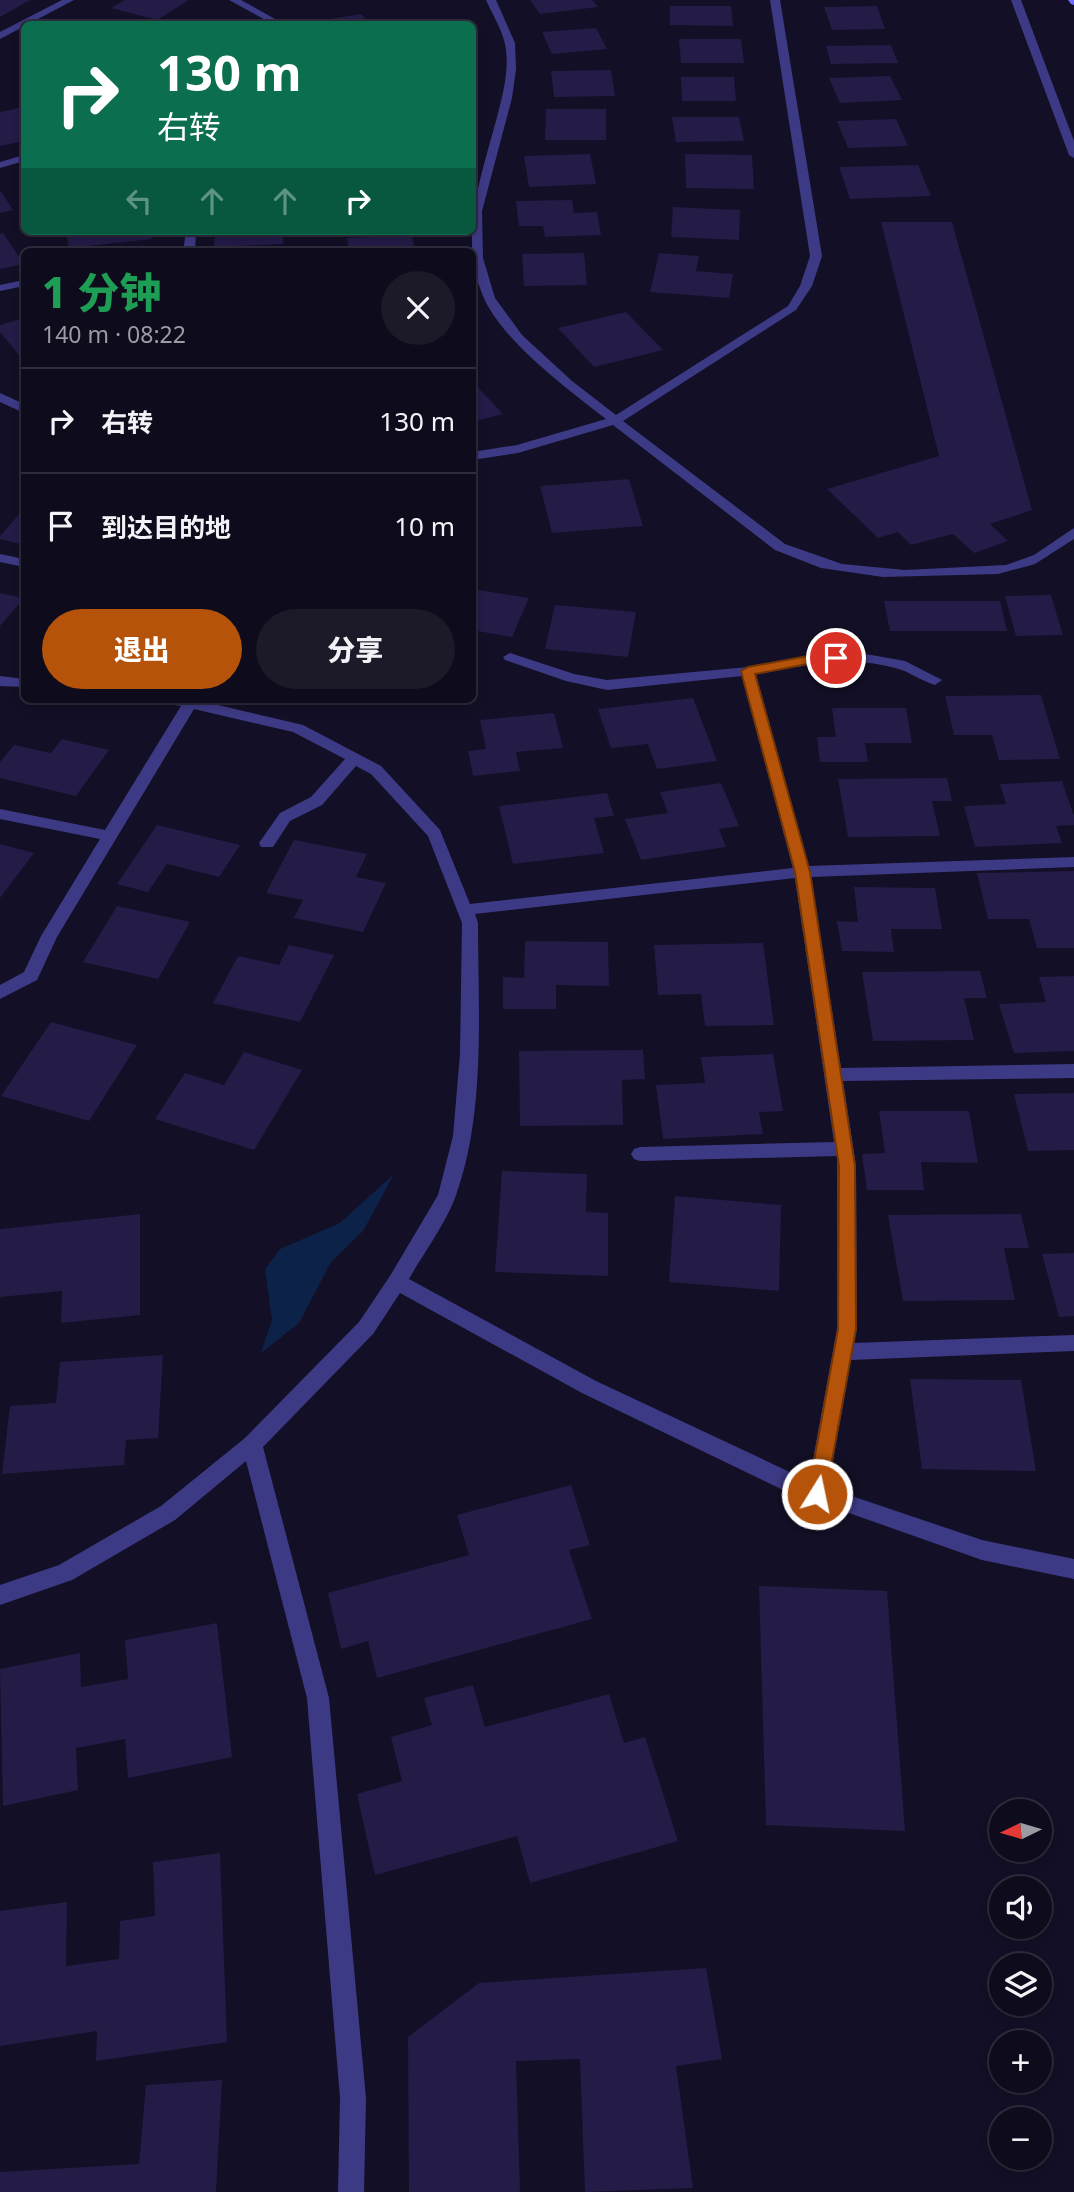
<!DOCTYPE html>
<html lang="zh">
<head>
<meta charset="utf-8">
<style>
	body { margin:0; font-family:"Noto Sans","Noto Sans SC",sans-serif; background:#1c1929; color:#f1f3f6; height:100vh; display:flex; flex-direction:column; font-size:26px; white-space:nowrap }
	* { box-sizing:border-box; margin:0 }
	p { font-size:23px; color:#9b9ba3 }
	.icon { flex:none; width:38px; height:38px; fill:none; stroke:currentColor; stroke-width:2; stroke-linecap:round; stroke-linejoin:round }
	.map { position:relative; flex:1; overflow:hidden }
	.sheet { position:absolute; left:21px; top:248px; width:455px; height:455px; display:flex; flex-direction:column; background:#0e0b1c; border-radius:10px; box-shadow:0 4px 10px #0003,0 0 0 2px #2e2b3b }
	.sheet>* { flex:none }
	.top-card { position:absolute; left:21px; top:21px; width:455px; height:214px; border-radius:10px; box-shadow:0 4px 10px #0003,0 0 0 2px #2e2b3b; background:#0b6e4f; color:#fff; overflow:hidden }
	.needle { width:46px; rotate:265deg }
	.tools { position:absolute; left:989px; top:1799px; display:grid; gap:14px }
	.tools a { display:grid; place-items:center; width:63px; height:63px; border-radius:50%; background:#0e0b1c; box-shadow:0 4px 10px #0003,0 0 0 2px #2e2b3b; font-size:35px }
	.pin { position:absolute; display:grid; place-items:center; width:60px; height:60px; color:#fff; margin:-30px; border:4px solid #fff; border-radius:50%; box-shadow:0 2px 7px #0007 }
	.me { position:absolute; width:77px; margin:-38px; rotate:10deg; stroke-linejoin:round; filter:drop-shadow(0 0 5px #0008) }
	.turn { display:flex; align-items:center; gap:24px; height:147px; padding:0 21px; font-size:32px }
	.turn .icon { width:91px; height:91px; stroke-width:2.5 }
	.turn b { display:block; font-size:49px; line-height:60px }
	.lanes { display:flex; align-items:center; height:66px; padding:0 21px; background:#0003; justify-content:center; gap:35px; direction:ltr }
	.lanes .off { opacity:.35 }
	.round { display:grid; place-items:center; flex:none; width:74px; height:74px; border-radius:37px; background:#1c1929 }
	.headline { display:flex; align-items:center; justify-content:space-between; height:119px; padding:0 21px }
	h1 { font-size:42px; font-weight:800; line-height:52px; color:#1e9e55 }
	.action { display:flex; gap:14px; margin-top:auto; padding:14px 21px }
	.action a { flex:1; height:80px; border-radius:42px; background:#b45309; color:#fff; font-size:28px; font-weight:800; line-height:80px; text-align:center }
	.action a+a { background:#1c1929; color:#f1f3f6 }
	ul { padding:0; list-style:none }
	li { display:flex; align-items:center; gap:21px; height:105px; padding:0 21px; border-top:2px solid #2e2b3b }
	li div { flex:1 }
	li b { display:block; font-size:26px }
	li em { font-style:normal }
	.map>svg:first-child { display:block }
	.water { fill:#0c2248 }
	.building { fill:#241b47 }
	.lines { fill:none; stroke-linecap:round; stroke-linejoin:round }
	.lane { fill:#3d3a85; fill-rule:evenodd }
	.secondary { fill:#6f6bff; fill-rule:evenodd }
	.route { fill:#b45309; stroke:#753606; stroke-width:2 }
</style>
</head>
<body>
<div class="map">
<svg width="1074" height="2192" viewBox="0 0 1074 2192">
	<rect width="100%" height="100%" fill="#130f26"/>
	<!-- water -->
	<path class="water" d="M394,1174l-31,57 -32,31 -32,61 -38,30 11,-33 -7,-51 15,-20 60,-26z"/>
	<!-- building -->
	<path class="building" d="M0,0h30l-30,17z
		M125,0h64l-32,20 -46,-12z
		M530,0h62l6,7 -58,7z
		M670,6h61l2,20 -63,-1z
		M877,6l8,23 -53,1 -8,-23z
		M361,14l9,10 -59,-2z
		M596,28l11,21 -55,5 -10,-22z
		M679,39h62l3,24h-63z
		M891,45l7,18 -67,1 -5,-18z
		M611,70l4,26 -61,1 -3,-26z
		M890,76l12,24 -62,3 -11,-25z
		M681,77h53l2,24h-54z
		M24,107v34l-24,5v-34z
		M546,109h60v31h-61z
		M672,117h67l5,24 -68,1z
		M896,119l12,27 -60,2 -11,-27z
		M590,154l6,30 -67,3 -5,-31z
		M685,154l67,1 2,34 -68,-1z
		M918,165l13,31 -81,3 -11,-32z
		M0,190l13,20 -13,3z
		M572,200l2,13 23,-1 4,23 -56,2 -2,-11h-24l-3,-25z
		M673,207l67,3 -1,30 -68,-3z
		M881,222h71l80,288 -42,14 18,17 -34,12 -21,-19 -42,11 -13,-13 -20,6 -51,-49 112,-33z
		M66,231h84l2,8 -83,9z
		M215,231h69l-1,13 -69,3z
		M3,233l21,31 -24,5v-35z
		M412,235l3,17h-66l-2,-14z
		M584,253l3,32 -63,1 -2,-32z
		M659,253l40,3 -3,15 37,3 -4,24 -79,-6z
		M626,312l37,38 -69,17 -36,-39z
		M24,318v43l-24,-29v-7z
		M472,381l31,33 -31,8z
		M629,479l14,47 -91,7 -12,-47z
		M24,509v36l-24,-6v-3z
		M472,589l57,9 -17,39 -40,-7z
		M0,593l24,5 -24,28z
		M1051,595l12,40 -47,1 -11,-40z
		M884,601h116l7,30h-117z
		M555,605l81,7 -8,45 -83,-8z
		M1041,695l19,64 -61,1 -7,-25h-38l-9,-39z
		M693,698l24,63 -60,8 -9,-25 -37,4 -13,-39z
		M832,708h74l6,35h-47l3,19h-48l-3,-25h19z
		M554,713l9,35 -47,4 4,19 -47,5 -5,-25 18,-2 -6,-29z
		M62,739l47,11 -33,46 -76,-18v-16l14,-17 37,8z
		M947,778l5,23h-20l8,35 -92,1 -10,-58z
		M1062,781l12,35v9l-18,1 6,17 -87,4 -11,-41 42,-2 -6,-20z
		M721,783l18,43 -20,3 7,18 -85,13 -16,-41 43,-6 -8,-21z
		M607,793l7,23 -20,2 10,35 -91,11 -14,-58z
		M157,825l83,20 -21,32 -52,-13 -19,28 -31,-8z
		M294,840l73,14 -11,23 30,6 -23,49 -69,-14 9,-18 -37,-7z
		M0,844l34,9 -34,45z
		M1074,871v77h-37l-8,-29h-41l-11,-46z
		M854,887l81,1 7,41h-51l3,23 -52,-1 -5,-30 21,1z
		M117,906l73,16 -32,57 -75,-17z
		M525,941l83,1 1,44 -53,-1v24h-53v-32l21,1z
		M763,943l11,82 -69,1 -4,-32 -43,1 -4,-50z
		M289,945l45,10 -34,67 -87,-19 25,-47 41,9z
		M980,971l7,27h-23l10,42 -101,1 -11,-69z
		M1074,976v75l-60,2 -15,-49 47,-2 -7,-25z
		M51,1022l86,23 -48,76 -88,-25z
		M643,1050l2,29 -23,1 1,45 -103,1 -1,-75z
		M244,1052l58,18 -48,80 -99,-31 30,-46 39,12z
		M773,1054l10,57 -24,1 4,22 -100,5 -7,-54 49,-2 -4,-26z
		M1074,1093v57l-46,1 -14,-57z
		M879,1111h90l9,52 -57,-1 3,28h-57l-5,-36 23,-1z
		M502,1171l85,3 -1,38 22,1v63l-113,-4z
		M675,1196l106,9 -2,86 -110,-9z
		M140,1214v101l-79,8 1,-32 -62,6v-68z
		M1021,1214l8,34h-25l11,52 -112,1 -15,-86z
		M1074,1253v63l-15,1 -17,-63z
		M163,1355l-5,83 -32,2 -2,25 -122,9 8,-68 46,-3 4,-41z
		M910,1379l111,1 15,91 -114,-2z
		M571,1485l19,60 -21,5 23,69 -215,59 -9,-37 -27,8 -13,-56 141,-38 -12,-40z
		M759,1586l128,5 18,240 -139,-6z
		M217,1623l15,134 -104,21 -3,-39 -49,9 2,42 -75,16 -3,-137 80,-16 1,34 47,-8 -3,-39z
		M473,1685l12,42 124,-33 15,49 21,-6 33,104 -148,42 -13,-47 -142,39 -18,-81 45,-13 -11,-44 41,-12 -8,-27z
		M220,1853l7,189 -131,19 1,-30 -97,15v-135l67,-9 -1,64 53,-7 1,-38 35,-5 -2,-54z
		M706,1968l16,91 -46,7 17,122 -108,4 -5,-133 -64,2 4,131h-111l-1,-155 71,-54z
		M222,2080l-6,112h-216v-20l139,-8 7,-79z"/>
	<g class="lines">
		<!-- lane -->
		<path class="lane" d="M62,0h12l-74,39v-7z
			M229,0h12l43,24h-11z
			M486,0h10l19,43 1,26 -4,29 -30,113 1,47 12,40 27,37 50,46 44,34 172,-109 12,-20 10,-30 -40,-256h10l42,256 -10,30 -16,24 -173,111 162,123 57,20 63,6 101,-5 28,-10 40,-27v11l-39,25 -37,10 -115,3 -62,-9 -46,-18 -162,-125 -95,28 -46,7v-8l45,-7 89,-26c-37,-29 -105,-79 -123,-123 -25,-59 -2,-118 14,-179 6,-23 13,-49 8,-73 -3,-15 -13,-30 -19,-44z
			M1011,0h10l53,141v17l-5,-3z
			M24,155v6l-24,7v-6z
			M186,231h10l-1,21h-12z
			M24,280v6l-24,5v-6z
			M0,393l24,11v9l-24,-11z
			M0,554l24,5v8l-24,-5z
			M510,653l64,21 33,6 141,-13 65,-12 47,-2 45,8 37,19 -7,5c-14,-4 -26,-14 -40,-17 -46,-13 -93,-2 -139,6l52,192 266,-9v10l-263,10 30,191 233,-4v14l-231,3 13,85 1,163 -3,14 220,-8v16l-223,9 -23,128 154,52 92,19v20l-92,-19 -201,-71 -199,-96 -182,-100 -27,41 -110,113 66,251 37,400 -2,94h-26l2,-94 -33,-400 -61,-237 -71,59 -103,60 -72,25v-20l59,-20 102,-59 84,-68 114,-116 31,-46 48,-81 15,-59 7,-82 2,-131 -34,-87 -57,-62 -15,-8 -34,39 -32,16 -17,26h-12l-2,-4 21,-30 31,-16 34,-38 -52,-27 -99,-23 -137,228 -20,43 -37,19v-14l24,-13 17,-36 59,-97 -100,-20v-10l105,21 76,-124 -21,-3 -2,-3h39l106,25 78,41 59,64 30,74 323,-36 -51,-192 -135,14 -41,-9 -61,-21 -2,-3zM795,878l39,264 -194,5 -6,2 -3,5 3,5 6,2 197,-5v173l-28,152 -213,-100 -187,-102c14,-25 38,-57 47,-84 30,-83 22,-185 22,-272l-3,-9z
			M0,676l24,3v8l-24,-1z"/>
		<!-- secondary -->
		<path class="secondary" d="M1068,0h6v5l-3,-1z"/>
	</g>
	<!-- route -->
	<path class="route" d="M836,654l7,4 -2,3 -28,2 -58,11 55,198 45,294 1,163 -30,165 -2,6 -7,2 -7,-2 -2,-6 30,-165 1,-163 -44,-294 -54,-201 7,-4 65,-12z"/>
</svg>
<div class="tools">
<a><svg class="needle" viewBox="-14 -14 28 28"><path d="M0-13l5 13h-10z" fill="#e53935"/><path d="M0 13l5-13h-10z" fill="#9b9ba3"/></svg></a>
<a><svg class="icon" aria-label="sound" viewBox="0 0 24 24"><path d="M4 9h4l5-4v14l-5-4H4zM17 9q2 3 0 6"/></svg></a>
<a><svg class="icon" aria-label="layers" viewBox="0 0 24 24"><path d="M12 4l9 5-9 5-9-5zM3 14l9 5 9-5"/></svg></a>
<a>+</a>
<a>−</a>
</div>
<div class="pin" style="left:836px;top:658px;background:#d93025"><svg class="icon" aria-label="arrive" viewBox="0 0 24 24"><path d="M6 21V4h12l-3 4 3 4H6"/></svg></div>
<svg class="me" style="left:817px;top:1494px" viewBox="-20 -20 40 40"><circle r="17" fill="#b45309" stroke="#fff" stroke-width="3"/><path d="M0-11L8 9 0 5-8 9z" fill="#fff"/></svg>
<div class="top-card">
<div class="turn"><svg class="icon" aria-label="right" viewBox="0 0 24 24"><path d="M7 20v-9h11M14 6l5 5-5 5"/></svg><div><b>130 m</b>右转</div></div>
<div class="lanes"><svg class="icon off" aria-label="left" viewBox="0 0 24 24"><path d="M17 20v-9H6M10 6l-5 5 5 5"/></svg><svg class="icon off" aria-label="ahead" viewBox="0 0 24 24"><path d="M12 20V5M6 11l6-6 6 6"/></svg><svg class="icon off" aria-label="ahead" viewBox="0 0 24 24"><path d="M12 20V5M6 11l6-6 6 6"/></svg><svg class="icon" aria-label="right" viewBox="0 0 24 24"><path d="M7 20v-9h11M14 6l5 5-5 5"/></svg></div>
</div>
<section class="sheet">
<div class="headline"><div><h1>1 分钟</h1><p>140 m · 08:22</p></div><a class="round"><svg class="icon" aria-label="close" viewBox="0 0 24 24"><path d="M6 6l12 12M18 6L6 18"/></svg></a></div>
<ul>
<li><svg class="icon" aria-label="right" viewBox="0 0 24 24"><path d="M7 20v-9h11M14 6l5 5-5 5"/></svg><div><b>右转</b></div><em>130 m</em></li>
<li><svg class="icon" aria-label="arrive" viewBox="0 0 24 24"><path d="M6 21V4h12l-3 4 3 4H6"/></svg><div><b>到达目的地</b></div><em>10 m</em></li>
</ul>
<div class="action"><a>退出</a><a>分享</a></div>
</section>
</div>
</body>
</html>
